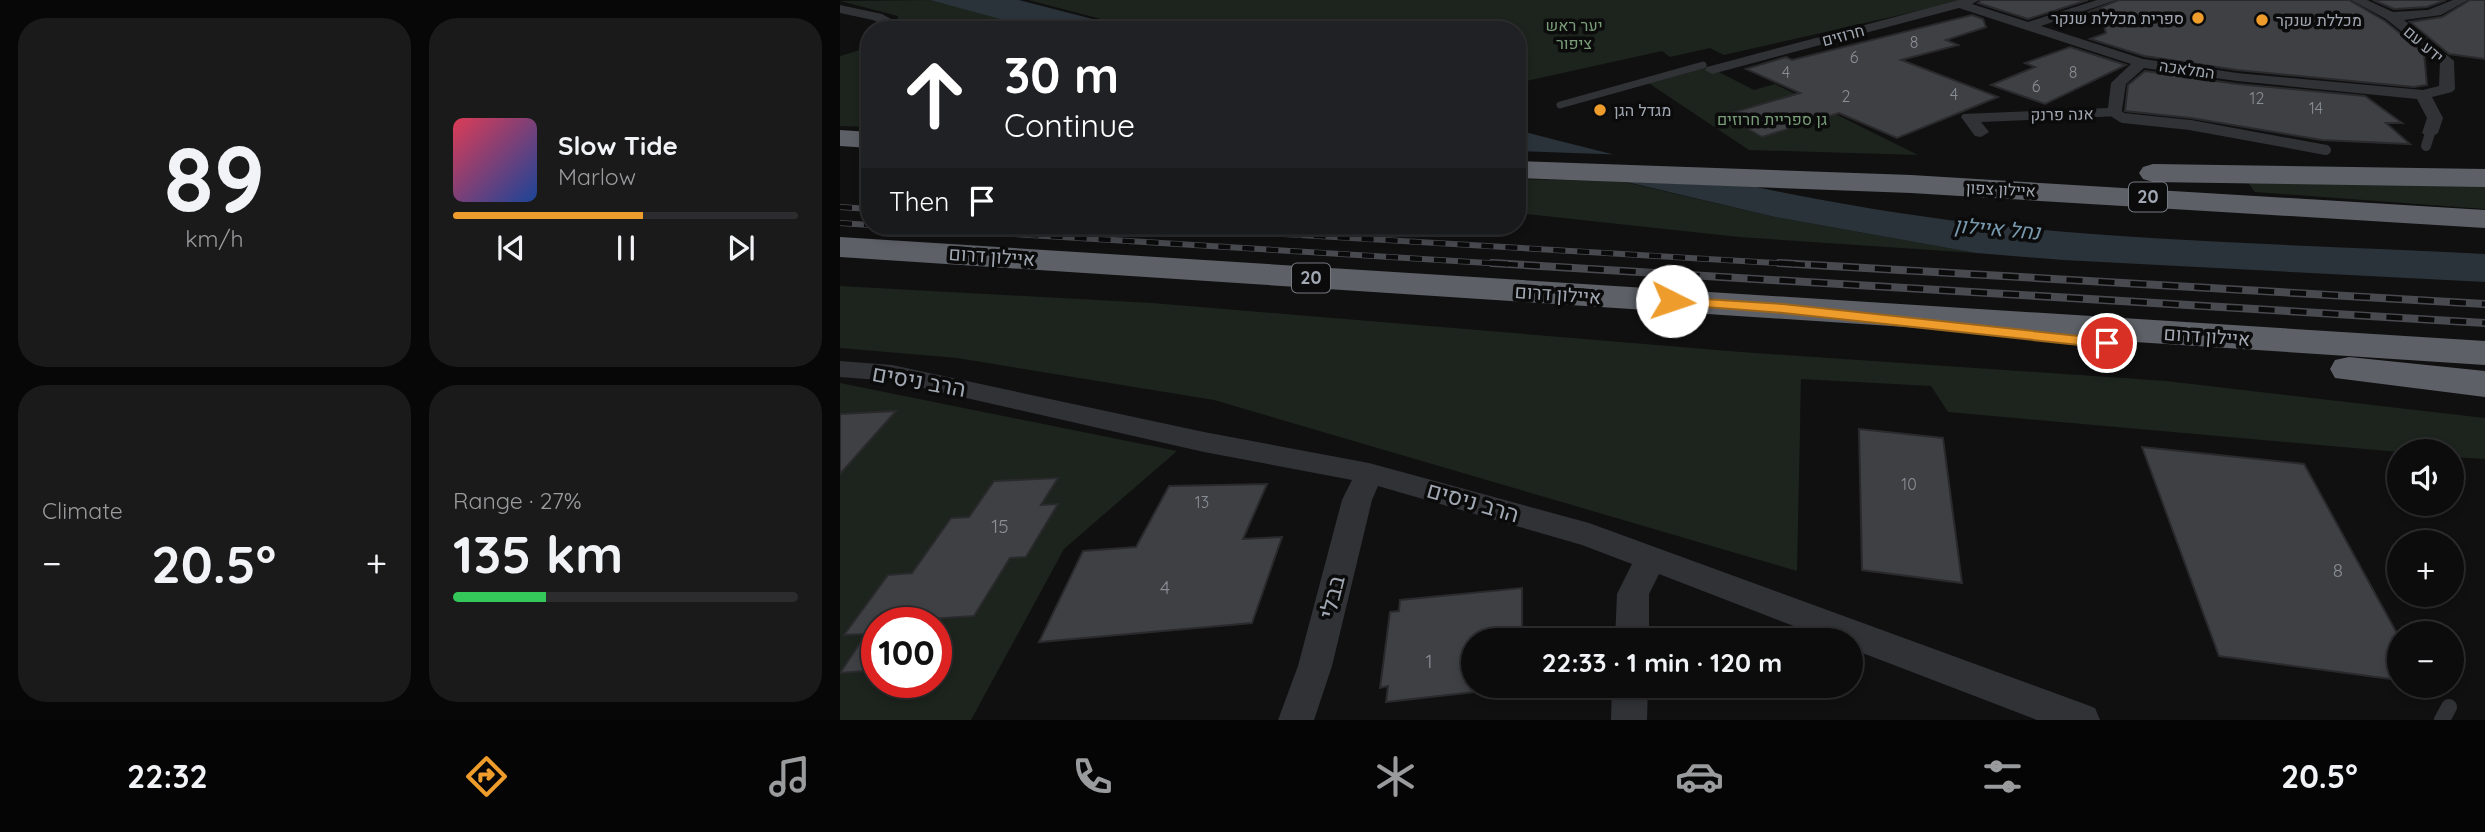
<!DOCTYPE html>
<meta charset="utf-8">
<style>
:root{--surface:#0c0c0d;--page:#1a1a1b;--text:#f1f3f6;--muted:#9a9b9d;--line:#2c2c2e;--accent:#ee9c2b}
body{margin:0;font-family:Quicksand,Heebo,sans-serif;background:var(--page);color:var(--text);height:100vh;display:flex;flex-direction:column;font-size:26px;white-space:nowrap}
*{box-sizing:border-box;margin:0}
p{font-size:23px;color:var(--muted)}
.icon{flex:none;width:38px;height:38px;fill:none;stroke:currentColor;stroke-width:2;stroke-linecap:round;stroke-linejoin:round}
.map{position:relative;flex:1;overflow:hidden}
.panel{display:flex;flex-direction:column;gap:18px;padding:18px;background:#070707;width:840px}
.panel>*{flex:none}
.banner{position:absolute;left:21px;top:21px;width:665px;height:214px;border-radius:28px;box-shadow:0 4px 10px #0003,0 0 0 2px var(--line);background:#202124;color:#fff;overflow:hidden}
.controls{position:absolute;left:1547px;top:439px;display:grid;gap:14px}
.controls a{display:grid;place-items:center;width:77px;height:77px;border-radius:50%;background:var(--surface);box-shadow:0 4px 10px #0003,0 0 0 2px var(--line);font-size:35px}
.speed{position:absolute;left:21px;top:607px;display:flex;gap:14px;font-size:35px;font-weight:700;text-align:center}
.speed>*{display:grid;place-content:center;width:91px;height:91px;border-radius:50%;background:var(--surface);box-shadow:0 4px 10px #0003,0 0 0 2px var(--line);line-height:1}
.speed .limit{border:10px solid #d22;background:#fff;color:#111}
.pin{position:absolute;display:grid;place-items:center;width:60px;height:60px;color:#fff;margin:-30px;border:4px solid #fff;border-radius:50%;box-shadow:0 2px 7px #0007}
.me{position:absolute;width:77px;margin:-38px;rotate:94deg;stroke-linejoin:round;filter:drop-shadow(0 0 5px #0008)}
.turn{display:flex;align-items:center;gap:24px;height:147px;padding:0 28px;font-size:32px}
.turn .icon{width:91px;height:91px;stroke-width:2.5}
.turn b{display:block;font-size:49px;line-height:60px}
.then{display:flex;align-items:center;height:66px;padding:0 28px;background:#0003;gap:14px;font-size:26px}
.big{font-size:52px;font-weight:700;line-height:1.1}
.panel .card{flex:1;display:flex;flex-direction:column;justify-content:center;gap:10px;min-width:0;padding:0 24px;border-radius:28px;background:var(--page)}
.panel .dial{align-items:center;gap:0}
.dial b{font-size:91px;line-height:1}
.song{display:flex;align-items:center;gap:21px}
.cover{width:84px;height:84px;border-radius:10px;background:linear-gradient(135deg,hsl(350 70% 55%),hsl(220 70% 35%))}
.played{height:7px;border-radius:4px;background:linear-gradient(90deg,var(--accent) 55%,var(--line) 55%)}
.keys{display:flex;justify-content:space-around;direction:ltr}
.heat{display:flex;justify-content:space-between;align-items:center;font-size:38px;direction:ltr}
.charge{height:10px;border-radius:5px;background:linear-gradient(90deg,#34c759 27%,var(--line) 0)}
.panel .tiles{flex:1;display:grid;gap:18px;grid-template-columns:repeat(2,1fr)}
.trip{position:absolute;left:621px;top:628px;width:402px;height:70px;border-radius:35px;background:var(--surface);box-shadow:0 4px 10px #0003,0 0 0 2px var(--line);font-weight:700;line-height:70px;text-align:center}
.menu{display:flex;height:112px;justify-content:space-around;align-items:center;background:#050505;color:var(--muted)}
.menu .icon{width:49px;height:49px}
.menu .active{color:var(--accent)}
.menu b{font-size:32px;color:var(--text)}
main{display:flex;flex:1;min-height:0}
.map>svg:first-child{display:block}
.green{fill:#1c241d;fill-rule:evenodd}
.water{fill:#2a3339}
.pier{fill:#101011}
.building{fill:#3f4044;stroke:#2a2a2d;stroke-width:2}
.lines{fill:none;stroke-linecap:round;stroke-linejoin:round}
.service-far2{stroke:#313236;stroke-width:7}
.service-far1{stroke:#313236;stroke-width:10}
.service{stroke:#313236;stroke-width:16}
.minor{fill:#313236;fill-rule:evenodd}
.motorway{fill:#5d6167;fill-rule:evenodd}
.rail-far1-casing{stroke:#484a4f;stroke-width:6}
.rail-casing{stroke:#484a4f;stroke-width:8}
.rail-far1{stroke:#0b0b0c;stroke-width:4.5;stroke-dasharray:12;stroke-linecap:butt}
.rail{stroke:#0b0b0c;stroke-width:5;stroke-dasharray:16;stroke-linecap:butt}
.route{fill:#ee9c2b;stroke:#9b651c;stroke-width:2}
.poi-dot{fill:#ee9c2b;stroke:#0b0b0c;stroke-width:2.5}
.labels{text-anchor:middle;stroke-width:7;stroke-linejoin:round;paint-order:stroke}
.far-poi-label{font-size:16px;fill:#a1a8b2;stroke:#0b0b0c;text-anchor:start}
.far-park-label{font-size:16px;fill:#799d78;stroke:#0b0b0c}
.far-street-label{font-size:16px;fill:#a1a8b2;stroke:#0b0b0c}
.number-label{font-size:16px;fill:#888e96}
.shield{fill:#0b0b0c;stroke:#747980;stroke-width:2}
.shield-label{font-size:18px;font-weight:bold;fill:#a1a8b2}
.street-label{font-size:19px;fill:#a1a8b2;stroke:#0b0b0c}
.near-number-label{font-size:19px;fill:#888e96}
.water-label{font-size:21px;font-style:italic;fill:#7899ad;stroke:#0b0b0c}
.near-street-label{font-size:23px;fill:#a1a8b2;stroke:#0b0b0c}
</style>
<main>
<section class="panel">
<div class="tiles">
<div class="card dial"><b>89</b><p>km/h</p></div>
<div class="card">
<div class="song"><i class="cover"></i><div><b>Slow Tide</b><p>Marlow</p></div></div>
<div class="played"></div>
<div class="keys"><svg class="icon" aria-label="previous" viewBox="0 0 24 24"><path d="M18 5L8 12l10 7zM5 5v14"/></svg><svg class="icon" aria-label="pause" viewBox="0 0 24 24"><path d="M8 5v14M16 5v14"/></svg><svg class="icon" aria-label="next" viewBox="0 0 24 24"><path d="M6 5l10 7-10 7zM19 5v14"/></svg></div>
</div>
<div class="card"><p>Climate</p>
<div class="heat"><a>−</a><b class="big">20.5°</b><a>+</a></div>
</div>
<div class="card"><p>Range · 27%</p><b class="big">135 km</b><div class="charge"></div></div>
</div>
</section>
<div class="map">
<svg width="1645" height="720" viewBox="0 0 1645 720">
<rect width="100%" height="100%" fill="#101011"/>
<!-- green -->
<path class="green" d="M90 0C120 8 171 16 195 30H57L58 16 0 1Z
M188 0H1126L884 55 870 48 830 57 822 51 677 83V30H303Z
M30 47V127L0 126V56Z
M867 66 914 90 935 84 1078 155 909 150 804 80Z
M677 179 780 181 935 217 1136 253 899 237 677 213Z
M1406 180 1645 183V209L1415 192Z
M0 286 312 303 901 352 1326 381 1645 418V459L1612 457V452H1559L1108 412 1091 386 961 379 957 571 374 400 117 358 0 348Z
M0 383 337 451 224 549 131 720H0ZM37 623H96V682H37Z"/>
<!-- water -->
<path class="water" d="M90 0H179L295 30H195L179 21 164 20Z
M677 130C827 169 978 205 1133 223 1303 242 1475 245 1645 254V282L1223 260 1136 253 935 217 677 156Z"/>
<!-- pier -->
<path class="pier" d="M677 151 790 155 930 187 765 181 677 160Z"/>
<!-- building -->
<path class="building" d="M1141 0H1248L1188 19 1138 3Z
M1279 0H1509L1545 21 1584 53 1587 85 1574 87 1397 70 1304 56 1250 39 1266 33 1259 10 1246 13Z
M1533 0H1606L1587 7 1554 9Z
M1630 0H1645V59L1609 54 1570 22 1602 17Z
M1132 15 1143 19 1146 27 1106 40 1118 45 1061 60 1158 97 1057 138 999 113 922 137 884 115 960 93 906 69 946 57 952 60Z
M1230 47 1286 65 1205 104 1151 85 1195 67 1185 63Z
M1305 71 1397 84 1525 96 1562 123H1546L1570 144 1482 140 1351 118 1285 111 1288 85Z
M56 411 0 474V414Z
M1019 429 1103 438 1122 583 1022 570Z
M1302 447 1464 464 1559 637V680L1379 656Z
M218 478 201 505 218 504 186 557 170 558 134 616 90 619 87 623H37V670L0 673 26 634 4 635 48 575 72 573 111 518 129 517 154 481Z
M427 484 403 539 442 537 412 623 199 642 243 551 296 547 329 486Z
M682 588V640H634V692L546 702 548 686 540 688 550 612 559 611 560 600Z"/>
<g class="lines">
<!-- service-far2 -->
<path class="service-far2" d="M720 105 863 65
M1275 113 1278 115"/>
<!-- service-far1 -->
<path class="service-far1" d="M1275 113 1283 118 1350 125 1486 150
M1586 146 1590 133"/>
<!-- service -->
<path class="service" d="M1602 720 1609 707"/>
<!-- minor -->
<path class="minor" d="M1119 0H1139L1132 4 1188 22 1257 0H1276L1201 26 1303 59 1397 73 1583 90 1599 86 1600 62 1546 19 1511 0H1527L1553 12 1588 10 1613 0H1628L1601 15 1564 20 1614 61 1615 89 1612 92 1592 97 1603 118 1598 133 1590 138 1582 133 1587 118 1577 99 1397 81 1304 68 1286 84 1281 116 1141 122 1149 132 1141 137 1135 136 1121 117 1123 114 1268 108 1271 83 1291 64 1119 8 872 74 865 70 867 67Z
M0 5 42 14 71 30H54L33 20 0 13Z
M0 361 52 365 364 432 529 463 749 523 1242 703 1255 708 1260 720H1197L1012 649V640H990L819 574 809 594V640H775L777 594 792 564 742 545 538 486 532 500 492 666 474 720H438L458 666 502 500 512 480 364 452 52 381 0 377Z
M772 686H808L807 720H771Z"/>
<!-- motorway -->
<path class="motorway" d="M0 130 30 132V148L0 146Z
M677 161 1071 175 1645 210V228L1071 193 677 178Z
M1313 164 1645 169V187L1313 182 1303 179 1299 173 1303 167Z
M0 237 1645 341V365L0 257Z
M1509 357 1645 371V397L1495 378 1490 369 1495 360Z"/>
<defs>
<path id="rail-far1" d="M0 207 30 209
M0 223 30 225
M43 226 681 265
M306 226 969 265"/>
<path id="rail" d="M652 263 1645 323
M939 263 1645 304"/>
</defs>
<!-- rail-far1 casing -->
<use href="#rail-far1" class="rail-far1-casing"/>
<!-- rail casing -->
<use href="#rail" class="rail-casing"/>
<!-- rail-far1 -->
<use href="#rail-far1" class="rail-far1"/>
<!-- rail -->
<use href="#rail" class="rail"/>
</g>
<!-- route -->
<path class="route" d="M832 297 943 304 1267 339 1275 343 1267 348 943 313 827 304 824 301Z"/>
<!-- markers -->
<g class="poi-dot">
<circle cx="1358" cy="18" r="7"/>
<circle cx="1422" cy="20" r="7"/>
<circle cx="760" cy="110" r="7"/>
</g>
<g class="labels">
<!-- far-poi labels -->
<g class="far-poi-label">
<text x="1344" y="24" text-anchor="end">ספרית מכללת שנקר</text>
<text x="1436" y="26">מכללת שנקר</text>
<text x="774" y="116">מגדל הגן</text>
</g>
<!-- far-park labels -->
<g class="far-park-label">
<text x="734" y="31">יער ראש<tspan x="734" dy="18">ציפור</tspan></text>
<text x="932" y="125">גן ספריית חרוזים</text>
</g>
<!-- far-street labels -->
<g class="far-street-label">
<text transform="translate(1003 35) rotate(-15)" y="6">חרוזים</text>
<text transform="translate(1584 44) rotate(41)" y="6">ידע עם</text>
<text transform="translate(1347 69) rotate(8)" y="6">המלאכה</text>
<text transform="translate(1222 114) rotate(-1)" y="6">אנה פרנק</text>
<text transform="translate(1161 189) rotate(3)" y="6">איילון צפון</text>
</g>
<!-- number labels -->
<g class="number-label">
<text x="1074" y="48">8</text>
<text x="1014" y="63">6</text>
<text x="946" y="78">4</text>
<text x="1233" y="78">8</text>
<text x="1196" y="92">6</text>
<text x="1114" y="100">4</text>
<text x="1006" y="102">2</text>
<text x="1417" y="104">12</text>
<text x="1476" y="114">14</text>
<text x="1069" y="490">10</text>
<text x="362" y="508">13</text>
</g>
<!-- shield labels -->
<g class="shield">
<rect x="1289" y="182.5" width="38" height="29" rx="5"/>
<rect x="452" y="263.5" width="38" height="29" rx="5"/>
</g>
<g class="shield-label">
<text x="1308" y="203">20</text>
<text x="471" y="284">20</text>
</g>
<!-- street labels -->
<g class="street-label">
<text transform="translate(152 256) rotate(4)" y="7">איילון דרום</text>
<text transform="translate(718 294) rotate(4)" y="7">איילון דרום</text>
<text transform="translate(1367 336) rotate(4)" y="7">איילון דרום</text>
</g>
<!-- near-number labels -->
<g class="near-number-label">
<text x="160" y="533">15</text>
<text x="1498" y="577">8</text>
<text x="325" y="594">4</text>
<text x="589" y="668">1</text>
</g>
<!-- water labels -->
<g class="water-label">
<text transform="translate(1157 229) rotate(5)" y="7">נחל איילון</text>
</g>
<!-- near-street labels -->
<g class="near-street-label">
<text transform="translate(79 381) rotate(10)" y="8">הרב ניסים</text>
<text transform="translate(633 502) rotate(16)" y="8">הרב ניסים</text>
<text transform="translate(492 597) rotate(-76)" y="8">בבלי</text>
</g>
</g>
</svg>
<div class="controls">
<a><svg class="icon" aria-label="sound" viewBox="0 0 24 24"><path d="M4 9h4l5-4v14l-5-4H4zM17 9q2 3 0 6"/></svg></a>
<a>+</a>
<a>−</a>
</div>
<div class="speed"><div class="limit">100</div></div>
<div class="pin" style="left:1267px;top:343px;background:#d93025"><svg class="icon" aria-label="arrive" viewBox="0 0 24 24"><path d="M6 21V4h12l-3 4 3 4H6"/></svg></div>
<svg class="me" style="left:832px;top:301px" viewBox="-20 -20 40 40"><circle r="19" fill="#fff"/><path d="M0-13L10 11 0 6-10 11z" fill="#ee9c2b"/></svg>
<div class="trip">22:33 · 1 min · 120 m</div>
<div class="banner">
<div class="turn"><svg class="icon" aria-label="ahead" viewBox="0 0 24 24"><path d="M12 20V5M6 11l6-6 6 6"/></svg><div><b>30 m</b>Continue</div></div>
<div class="then">Then<svg class="icon" aria-label="arrive" viewBox="0 0 24 24"><path d="M6 21V4h12l-3 4 3 4H6"/></svg></div>
</div>
</div>
</main>
<nav class="menu">
<b>22:32</b>
<svg class="icon active" aria-label="directions" viewBox="0 0 24 24"><path d="M12 3l9 9-9 9-9-9zM9 14v-3h6M13 9l2 2-2 2"/></svg>
<svg class="icon" aria-label="music" viewBox="0 0 24 24"><path d="M9 18V5l10-2v13"/><circle cx="6" cy="18" r="3"/><circle cx="16" cy="16" r="3"/></svg>
<svg class="icon" aria-label="phone" viewBox="0 0 24 24"><path d="M5 4h4l2 5-3 2q2 4 5 5l2-3 5 2v4C11 20 4 13 5 4z"/></svg>
<svg class="icon" aria-label="climate" viewBox="0 0 24 24"><path d="M12 3v18M4 7l16 10M4 17L20 7"/></svg>
<svg class="icon" aria-label="car" viewBox="0 0 24 24"><path d="M5 17H2v-5l4-1 3-4h7l3 4 3 1v5h-3M9 17h6M6 11h13"/><circle cx="7" cy="17" r="2"/><circle cx="17" cy="17" r="2"/></svg>
<svg class="icon" aria-label="filters" viewBox="0 0 24 24"><path d="M4 7h16M4 17h16"/><circle cx="9" cy="7" r="2"/><circle cx="15" cy="17" r="2"/></svg>
<b>20.5°</b>
</nav>
